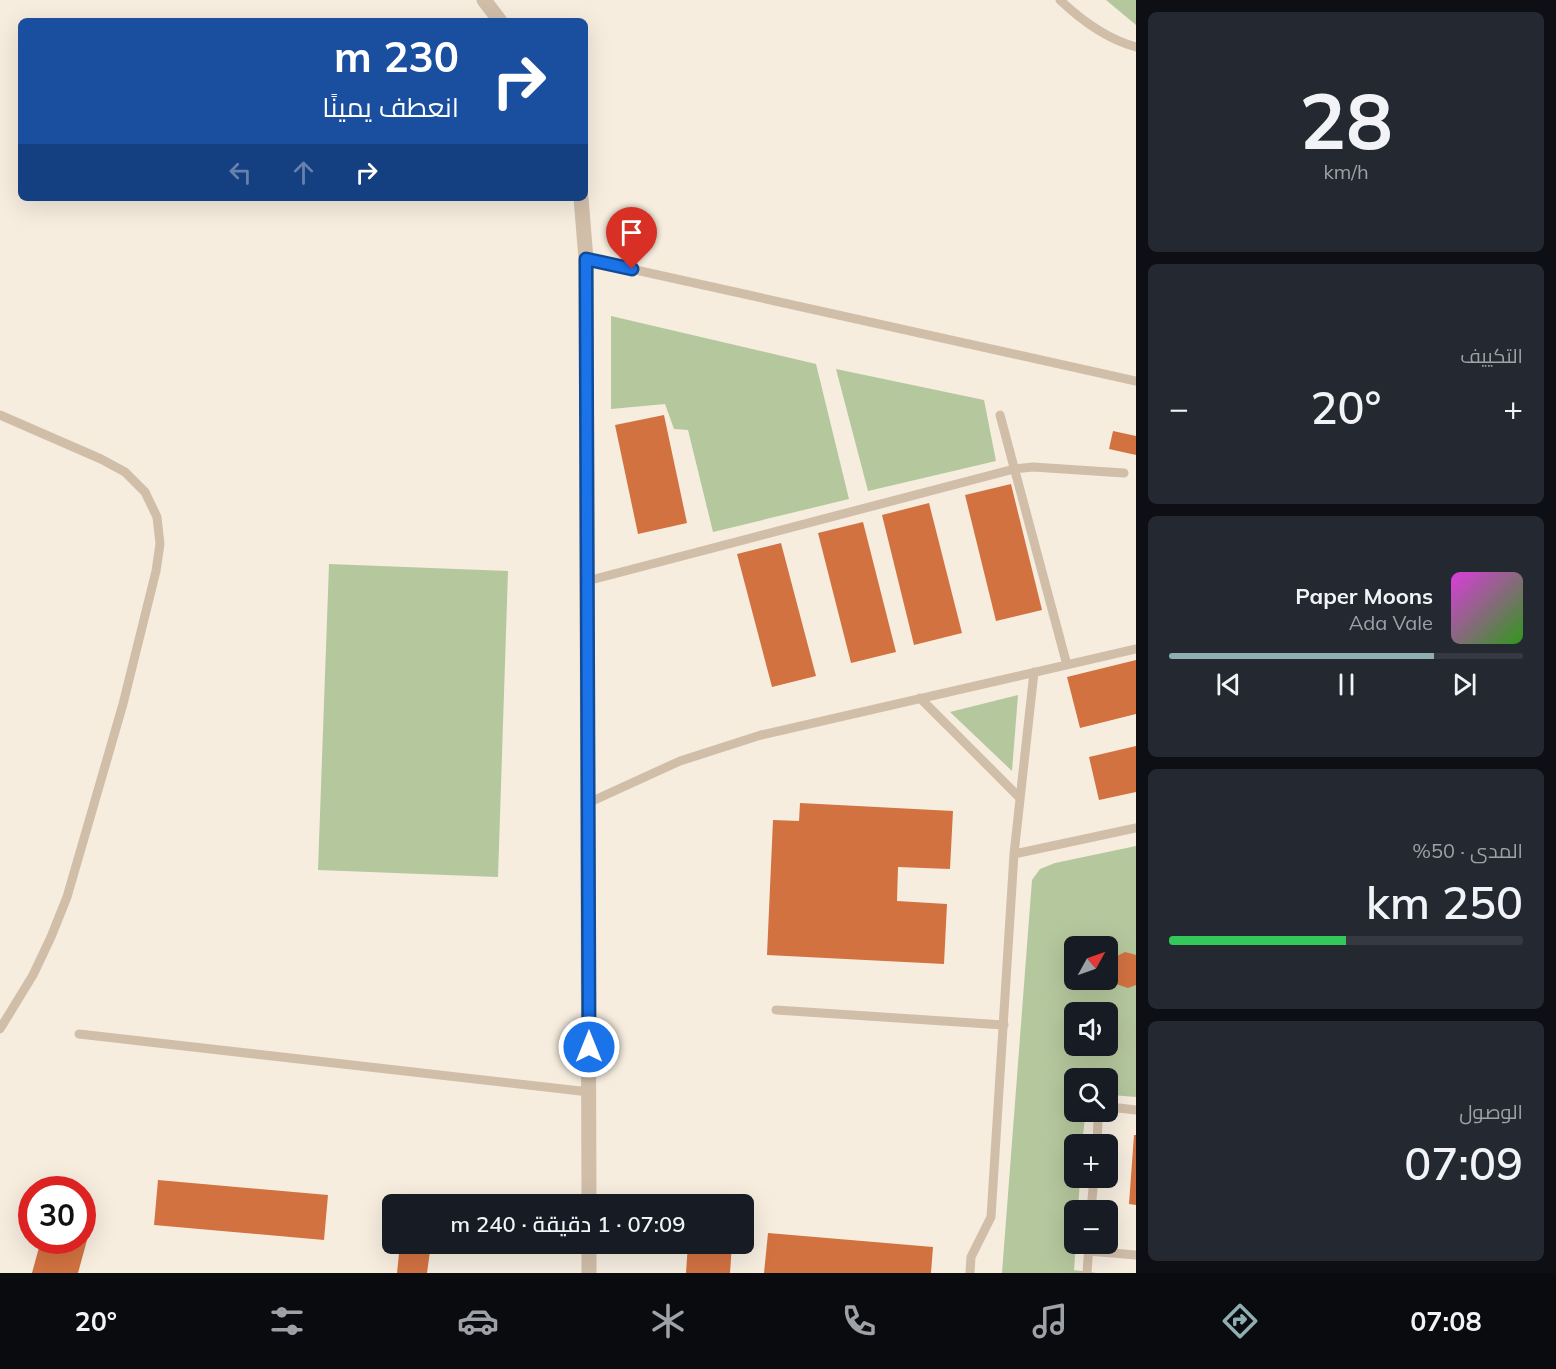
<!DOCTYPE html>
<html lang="ar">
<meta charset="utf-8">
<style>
:root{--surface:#171b24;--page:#242831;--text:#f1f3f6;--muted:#9ea1a6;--line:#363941;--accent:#90adb4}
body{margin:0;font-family:Mulish,Cairo,sans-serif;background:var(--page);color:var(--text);direction:rtl;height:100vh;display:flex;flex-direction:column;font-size:22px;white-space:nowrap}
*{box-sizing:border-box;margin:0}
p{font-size:20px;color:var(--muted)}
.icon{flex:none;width:33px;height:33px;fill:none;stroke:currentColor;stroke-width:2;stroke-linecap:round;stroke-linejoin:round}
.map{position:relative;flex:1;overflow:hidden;direction:ltr}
.details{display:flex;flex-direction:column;gap:12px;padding:12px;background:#0d0f14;width:420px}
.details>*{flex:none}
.hud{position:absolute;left:18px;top:18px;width:570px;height:183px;border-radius:9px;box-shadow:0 6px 24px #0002;direction:rtl;background:#1a4fa0;color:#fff;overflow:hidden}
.needle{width:39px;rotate:50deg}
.controls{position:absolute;left:1064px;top:936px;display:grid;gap:12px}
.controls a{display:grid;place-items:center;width:54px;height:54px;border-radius:9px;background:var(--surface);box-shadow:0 6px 24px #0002;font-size:30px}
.speed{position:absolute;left:18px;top:1176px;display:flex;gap:12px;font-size:30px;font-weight:700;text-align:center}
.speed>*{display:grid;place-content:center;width:78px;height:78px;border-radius:50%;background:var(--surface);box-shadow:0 6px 24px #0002;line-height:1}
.speed .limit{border:9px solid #d22;background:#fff;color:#111}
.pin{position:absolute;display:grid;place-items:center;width:51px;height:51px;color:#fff;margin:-62px -26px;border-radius:50% 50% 50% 0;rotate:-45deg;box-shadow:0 0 6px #0007}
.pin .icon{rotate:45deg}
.me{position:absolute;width:66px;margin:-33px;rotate:0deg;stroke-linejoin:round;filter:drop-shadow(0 0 4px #0008)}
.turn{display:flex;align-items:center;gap:21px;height:126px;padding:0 30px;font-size:27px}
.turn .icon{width:78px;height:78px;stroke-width:2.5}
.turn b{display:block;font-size:42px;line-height:51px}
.lanes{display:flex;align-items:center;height:57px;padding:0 30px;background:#0003;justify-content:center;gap:30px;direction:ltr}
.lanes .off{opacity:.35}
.big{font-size:45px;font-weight:600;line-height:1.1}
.details .widget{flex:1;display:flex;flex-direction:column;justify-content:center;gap:9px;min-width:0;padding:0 21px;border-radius:9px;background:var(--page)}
.details .dial{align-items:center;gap:0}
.dial b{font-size:78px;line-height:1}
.song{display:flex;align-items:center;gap:18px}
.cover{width:72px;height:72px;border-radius:9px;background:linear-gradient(135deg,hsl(300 70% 55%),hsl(110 70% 35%))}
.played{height:6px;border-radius:3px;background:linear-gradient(90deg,var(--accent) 75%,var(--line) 75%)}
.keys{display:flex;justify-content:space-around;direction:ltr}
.heat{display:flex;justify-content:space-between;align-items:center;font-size:33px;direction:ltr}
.charge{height:9px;border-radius:4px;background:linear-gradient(90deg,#34c759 50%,var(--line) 0)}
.trip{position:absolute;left:382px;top:1194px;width:372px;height:60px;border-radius:9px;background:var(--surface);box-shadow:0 6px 24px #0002;font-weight:600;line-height:60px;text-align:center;direction:rtl}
.dock{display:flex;height:96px;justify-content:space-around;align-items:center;background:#090b0e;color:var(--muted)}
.dock .icon{width:42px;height:42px}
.dock .selected{color:var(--accent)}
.dock b{font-size:27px;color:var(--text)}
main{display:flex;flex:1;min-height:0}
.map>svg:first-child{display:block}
.green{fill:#b5c79d;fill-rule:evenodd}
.building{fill:#d27241}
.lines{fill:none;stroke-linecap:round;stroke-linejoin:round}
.lane{stroke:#d0bea9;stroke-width:9}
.street{stroke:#d0bea9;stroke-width:15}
.route-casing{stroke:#114b97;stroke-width:15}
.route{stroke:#1a73e8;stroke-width:10}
</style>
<main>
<section class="details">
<div class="widget dial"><b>28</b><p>km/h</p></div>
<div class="widget"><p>التكييف</p>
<div class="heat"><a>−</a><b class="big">20°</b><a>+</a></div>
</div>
<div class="widget">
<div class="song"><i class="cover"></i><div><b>Paper Moons</b><p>Ada Vale</p></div></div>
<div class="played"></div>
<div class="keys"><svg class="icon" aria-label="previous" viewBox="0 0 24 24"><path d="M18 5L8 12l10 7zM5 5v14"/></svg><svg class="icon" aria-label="pause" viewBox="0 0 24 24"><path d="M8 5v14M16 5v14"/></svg><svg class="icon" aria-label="next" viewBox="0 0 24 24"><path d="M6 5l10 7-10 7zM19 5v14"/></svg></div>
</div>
<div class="widget"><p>المدى · 50%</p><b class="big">250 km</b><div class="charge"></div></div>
<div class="widget"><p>الوصول</p><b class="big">07:09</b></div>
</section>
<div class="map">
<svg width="1136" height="1273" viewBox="0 0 1136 1273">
<rect width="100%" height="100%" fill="#f6eddf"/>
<!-- green -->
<path class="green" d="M1106 0H1136V25Z
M611 316 816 364 849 499 713 532 688 430 674 429 665 404 611 409Z
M836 369 984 400 996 461 868 491Z
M329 564 508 571 498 877 318 870Z
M1018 695 1012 771 950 712Z
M1136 846V1097L1111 1095 1107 1096V1078H1074V1112H1089L1085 1118 1082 1144H1074V1178H1080L1078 1210H1074V1244H1076L1074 1270 1097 1273H1002L1032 880 1040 869 1055 863ZM1074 946H1107V980H1074ZM1074 1012H1107V1046H1074Z"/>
<!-- building -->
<path class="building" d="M664 415 687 523 638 534 615 425Z
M1113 431 1136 436V455L1109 449Z
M1011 484 1042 610 996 621 965 495Z
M929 503 962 633 914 645 882 515Z
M863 522 896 652 851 663 818 533Z
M781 543 816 676 772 687 737 554Z
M1136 660V714L1080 728 1067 677Z
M1136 746V792L1099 800 1089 757Z
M800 803 953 811 950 869 898 867 897 901 947 904 944 964 767 955 773 820 799 821Z
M1125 952 1136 955V985L1128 988 1116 984 1110 974 1111 962 1115 957Z
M1134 1135H1136V1205L1129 1204Z
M158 1180 328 1195 324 1240 154 1225Z
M82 1232 89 1233 78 1273H32L41 1240H82Z
M768 1233 933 1247 931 1273H764Z
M400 1244H431L427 1273H397Z
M688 1244H732L730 1273H686Z"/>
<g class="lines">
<!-- lane -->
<path class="lane" d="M1060 0C1081 20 1107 39 1136 47
M586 259 1136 381
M0 415 101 459 125 472 145 492 157 517 160 544 156 571 123 704 67 897 51 937 33 975 0 1029
M1000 415 1067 665
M587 581 1014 469 1033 467 1124 473
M920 698 1020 798
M588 803 680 761 761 735 1136 649
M1014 854 1136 828
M776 1010 1004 1025
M79 1034 589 1092
M1107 1111 1119 1108 1136 1110
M1097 1144 1098 1120 1106 1112
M1091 1210 1094 1178
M1088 1251 1136 1255
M970 1273 971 1257 991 1217 1014 854 1034 672
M1087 1273 1089 1244"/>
<!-- street -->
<path class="street" d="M484 0 500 21
M581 198 586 259 589 1204
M589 1244V1273"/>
</g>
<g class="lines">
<defs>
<path id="route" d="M589 1047 586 259 632 269"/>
</defs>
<!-- route casing -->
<use href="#route" class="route-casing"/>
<!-- route -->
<use href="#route" class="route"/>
</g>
</svg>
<div class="controls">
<a><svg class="needle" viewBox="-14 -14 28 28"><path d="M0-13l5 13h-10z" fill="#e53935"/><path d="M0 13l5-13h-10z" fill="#9ea1a6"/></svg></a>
<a><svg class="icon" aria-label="sound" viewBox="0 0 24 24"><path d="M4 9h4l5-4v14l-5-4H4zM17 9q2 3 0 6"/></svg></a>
<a><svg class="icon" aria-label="search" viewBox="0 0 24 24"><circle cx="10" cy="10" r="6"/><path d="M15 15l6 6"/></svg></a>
<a>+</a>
<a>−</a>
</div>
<div class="speed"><div class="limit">30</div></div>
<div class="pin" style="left:632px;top:269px;background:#d93025"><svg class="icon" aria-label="arrive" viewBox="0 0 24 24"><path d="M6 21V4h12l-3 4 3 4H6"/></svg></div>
<svg class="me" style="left:589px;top:1047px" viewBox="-20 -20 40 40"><circle r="17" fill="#1a73e8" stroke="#fff" stroke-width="3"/><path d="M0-11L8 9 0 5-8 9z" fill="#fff"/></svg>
<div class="trip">07:09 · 1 دقيقة · 240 m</div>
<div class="hud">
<div class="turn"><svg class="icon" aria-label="right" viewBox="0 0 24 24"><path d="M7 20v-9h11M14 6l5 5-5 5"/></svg><div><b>230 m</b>انعطف يمينًا</div></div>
<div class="lanes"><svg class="icon off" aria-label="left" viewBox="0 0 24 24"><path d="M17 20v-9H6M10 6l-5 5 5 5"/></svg><svg class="icon off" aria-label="ahead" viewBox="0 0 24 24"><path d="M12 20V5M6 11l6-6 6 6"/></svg><svg class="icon" aria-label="right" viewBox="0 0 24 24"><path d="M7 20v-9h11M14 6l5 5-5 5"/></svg></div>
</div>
</div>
</main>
<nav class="dock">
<b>07:08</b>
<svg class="icon selected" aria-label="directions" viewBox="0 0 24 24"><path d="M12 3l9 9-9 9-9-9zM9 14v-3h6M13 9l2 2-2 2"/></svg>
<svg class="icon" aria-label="music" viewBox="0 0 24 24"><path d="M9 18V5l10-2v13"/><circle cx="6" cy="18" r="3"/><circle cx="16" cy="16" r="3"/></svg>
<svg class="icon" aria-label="phone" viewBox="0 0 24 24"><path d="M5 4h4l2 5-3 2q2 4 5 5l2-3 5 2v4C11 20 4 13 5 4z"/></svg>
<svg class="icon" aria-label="climate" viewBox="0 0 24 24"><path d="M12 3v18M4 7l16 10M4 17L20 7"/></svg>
<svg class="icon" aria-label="car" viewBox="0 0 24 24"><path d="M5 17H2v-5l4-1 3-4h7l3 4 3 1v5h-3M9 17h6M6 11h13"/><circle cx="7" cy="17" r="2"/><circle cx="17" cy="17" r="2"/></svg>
<svg class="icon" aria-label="filters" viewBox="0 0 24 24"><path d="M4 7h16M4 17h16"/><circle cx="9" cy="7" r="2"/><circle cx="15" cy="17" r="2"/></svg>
<b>20°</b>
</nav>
